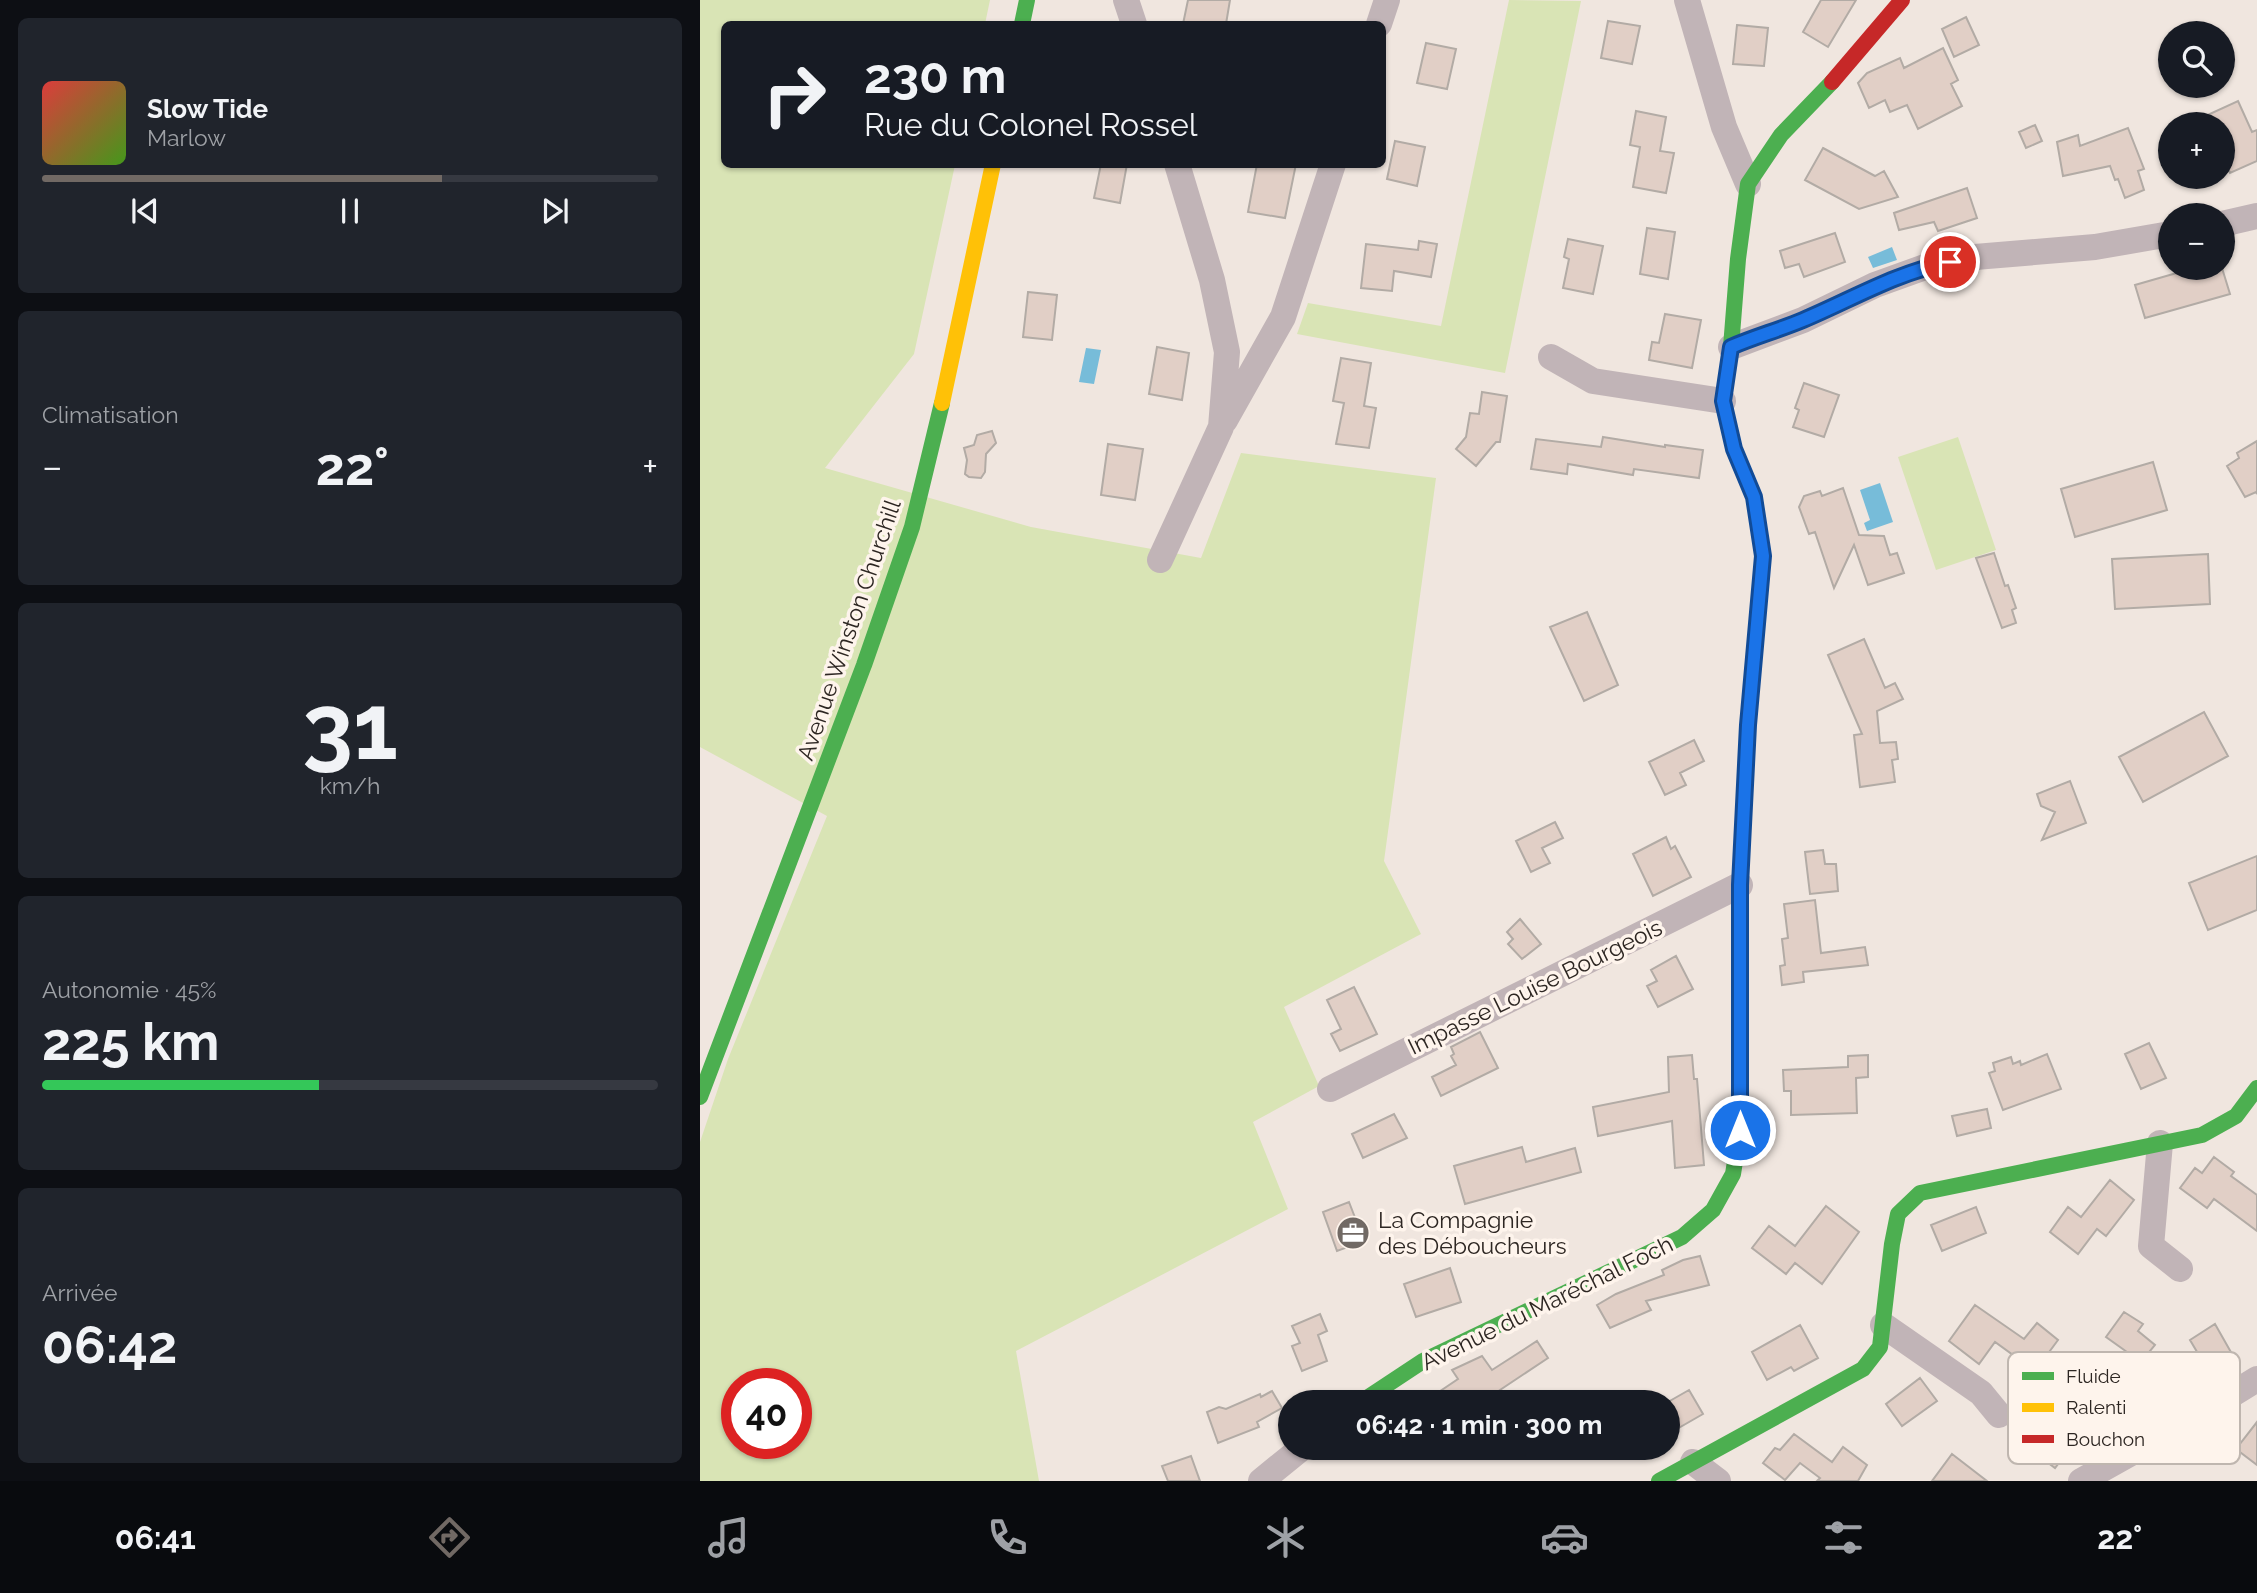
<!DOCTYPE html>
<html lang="fr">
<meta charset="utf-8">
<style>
:root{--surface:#171b24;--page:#20242c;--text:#f1f3f6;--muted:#9ea1a6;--line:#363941;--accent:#716964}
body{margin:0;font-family:Raleway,sans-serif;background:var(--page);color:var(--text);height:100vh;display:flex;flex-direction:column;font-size:26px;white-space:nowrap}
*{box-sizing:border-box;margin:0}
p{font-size:23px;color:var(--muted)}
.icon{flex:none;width:38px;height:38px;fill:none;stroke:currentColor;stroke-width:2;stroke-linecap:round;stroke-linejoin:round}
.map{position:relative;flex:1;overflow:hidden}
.sheet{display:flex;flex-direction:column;gap:18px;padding:18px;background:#0d0f14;width:700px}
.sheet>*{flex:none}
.hud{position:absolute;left:21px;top:21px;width:665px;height:147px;border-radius:10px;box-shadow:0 2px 5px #0004;background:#171b24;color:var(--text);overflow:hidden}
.fabs{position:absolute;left:1458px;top:21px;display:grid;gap:14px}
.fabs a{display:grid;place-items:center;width:77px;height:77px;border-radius:50%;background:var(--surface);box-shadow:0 2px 5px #0004;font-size:35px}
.speed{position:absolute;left:21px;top:1368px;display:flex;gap:14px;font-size:35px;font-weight:700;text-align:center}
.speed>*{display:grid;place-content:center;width:91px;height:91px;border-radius:50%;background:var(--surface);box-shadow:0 2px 5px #0004;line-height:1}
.speed .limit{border:10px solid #d22;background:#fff;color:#111}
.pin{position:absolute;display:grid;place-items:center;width:60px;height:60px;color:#fff;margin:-30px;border:4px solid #fff;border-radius:50%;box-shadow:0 2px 7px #0007}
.me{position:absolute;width:77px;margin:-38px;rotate:0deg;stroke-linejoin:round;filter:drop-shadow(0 0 5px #0008)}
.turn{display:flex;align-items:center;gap:24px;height:147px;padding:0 28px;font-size:32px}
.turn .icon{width:91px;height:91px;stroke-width:2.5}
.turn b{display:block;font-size:49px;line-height:60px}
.big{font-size:52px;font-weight:700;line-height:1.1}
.sheet .tile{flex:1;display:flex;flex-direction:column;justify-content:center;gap:10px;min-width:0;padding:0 24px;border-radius:10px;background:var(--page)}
.sheet .dial{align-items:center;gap:0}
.dial b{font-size:91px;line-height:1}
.song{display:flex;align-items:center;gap:21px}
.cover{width:84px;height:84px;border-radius:10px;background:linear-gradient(135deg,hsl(0 70% 55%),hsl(100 70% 35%))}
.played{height:7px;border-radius:4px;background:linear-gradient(90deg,var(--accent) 65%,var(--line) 65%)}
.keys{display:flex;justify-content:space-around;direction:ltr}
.heat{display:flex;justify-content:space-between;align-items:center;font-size:38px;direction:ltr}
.charge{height:10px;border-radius:5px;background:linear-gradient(90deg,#34c759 45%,var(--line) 0)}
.trip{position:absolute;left:578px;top:1390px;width:402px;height:70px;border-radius:35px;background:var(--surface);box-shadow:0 2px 5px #0004;font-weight:700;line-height:70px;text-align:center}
.tab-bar{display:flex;height:112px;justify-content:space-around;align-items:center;background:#090b0e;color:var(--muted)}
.tab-bar .icon{width:49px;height:49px}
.tab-bar .selected{color:var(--accent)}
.tab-bar b{font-size:32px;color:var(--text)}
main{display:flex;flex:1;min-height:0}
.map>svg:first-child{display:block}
.green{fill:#d9e4b5;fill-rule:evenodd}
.water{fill:#77bcd9}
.building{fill:#e1cfc6;stroke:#b2aba5;stroke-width:2}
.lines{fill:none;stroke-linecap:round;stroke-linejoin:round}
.street{stroke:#c1b4b7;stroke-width:26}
.fast{stroke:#4caf50;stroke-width:16}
.slow{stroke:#ffc107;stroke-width:16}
.jam{stroke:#c62828;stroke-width:16}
.route-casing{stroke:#114b97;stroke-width:18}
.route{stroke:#1a73e8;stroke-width:12}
.labels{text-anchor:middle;stroke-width:7;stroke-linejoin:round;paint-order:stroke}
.street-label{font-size:23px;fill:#2d2622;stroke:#fef4ec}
.poi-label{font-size:23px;fill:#2d2622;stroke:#fef4ec;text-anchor:start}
.key{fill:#fef4ec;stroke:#bfb6af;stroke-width:2}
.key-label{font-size:19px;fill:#2d2622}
</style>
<main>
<section class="sheet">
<div class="tile">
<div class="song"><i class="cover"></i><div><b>Slow Tide</b><p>Marlow</p></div></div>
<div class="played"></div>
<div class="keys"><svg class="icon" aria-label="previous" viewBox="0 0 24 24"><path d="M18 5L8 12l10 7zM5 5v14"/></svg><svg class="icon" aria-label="pause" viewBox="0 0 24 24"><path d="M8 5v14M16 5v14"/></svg><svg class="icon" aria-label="next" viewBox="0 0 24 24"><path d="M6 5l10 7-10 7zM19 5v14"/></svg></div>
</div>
<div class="tile"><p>Climatisation</p>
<div class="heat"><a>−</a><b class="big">22°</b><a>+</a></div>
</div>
<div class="tile dial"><b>31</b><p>km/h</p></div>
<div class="tile"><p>Autonomie · 45%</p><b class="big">225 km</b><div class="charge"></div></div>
<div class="tile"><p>Arrivée</p><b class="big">06:42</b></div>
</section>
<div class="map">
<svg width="1557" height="1481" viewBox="0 0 1557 1481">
<rect width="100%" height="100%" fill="#f0e6df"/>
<!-- green -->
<path class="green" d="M0 0H290L285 24H24V164L255 165 214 354 125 468 331 527 501 558 541 453 736 478 684 861 721 934 584 1007 619 1086 553 1122 588 1209 316 1351 339 1481H0V1142L28 1059 127 816 0 747ZM37 1384H96V1444H37Z
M809 0 881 1 805 373 597 334 608 303 741 326Z
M1258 437 1296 550 1236 570 1198 457Z"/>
<!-- water -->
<path class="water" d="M1192 247 1197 260 1173 268 1168 257Z
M386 348 401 350 394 384 379 382Z
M1180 483 1193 522 1167 531 1164 523 1170 520 1160 490Z"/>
<!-- building -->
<path class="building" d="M488 0H530L526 24H483Z
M1121 0H1156L1128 47 1103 32Z
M1266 17 1279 45 1254 57 1242 29Z
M908 21 940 26 932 64 901 58Z
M1037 25 1068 28 1064 66 1033 64Z
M726 43 756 49 747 89 717 83Z
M1243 48 1258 80 1251 84 1262 106 1218 129 1207 105 1190 112 1185 100 1169 108 1158 83 1167 73 1200 58 1204 68Z
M1538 101 1552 132 1557 130V161L1530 173 1522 156V124H1488Z
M936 111 966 117 960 151 974 153 966 193 933 187 940 147 930 145Z
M1335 125 1342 141 1326 148 1319 132Z
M1428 128 1444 169 1438 171 1444 190 1425 198 1418 179 1415 180 1410 166 1363 176 1357 142 1378 135 1380 146Z
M695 141 725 147 717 186 687 179Z
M1123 148 1175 176 1184 171 1198 197 1159 209 1105 180Z
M401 164H427L420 203 394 198Z
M557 164H596L585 218 548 212Z
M1267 188 1277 218 1238 231 1234 222 1199 230 1194 213Z
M947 228 975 232 968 279 940 274Z
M1135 233 1145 262 1104 277 1099 264 1085 268 1080 251Z
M868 239 903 246 893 294 863 288 869 259 864 257Z
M719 241 737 244 731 277 694 271 692 291 661 288 666 244 718 250Z
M1494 268H1522L1530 294 1445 318 1435 285Z
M328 292 357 295 352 340 323 337Z
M965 314 1001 320 992 368 949 360 952 342 959 343Z
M457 347 489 353 482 400 449 394Z
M641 358 671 363 664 406 676 408 669 448 636 444 644 403 633 401Z
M1104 383 1139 395 1124 437 1093 427 1099 410 1095 408Z
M782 392 807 396 800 442H796L776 466 756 449 766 437 770 413 779 414Z
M292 431 296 443 286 454 285 472 281 478 269 477 265 474 267 460 264 448 274 445 277 435Z
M903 437 965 447V445L1003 450 999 478 934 469 933 475 868 464 867 474 831 469 836 439 901 447Z
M1557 441V494L1556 492 1545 497 1527 466 1539 458 1537 453Z
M408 444 443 449 435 500 401 495Z
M1453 462 1467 510 1375 537 1361 489Z
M1143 488 1159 535 1184 536 1190 555 1197 553 1204 573 1168 585 1154 545 1134 588 1115 532 1109 534 1099 507 1104 496 1120 491 1122 496Z
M1294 553 1305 586 1308 585 1316 608 1312 610 1316 623 1302 628 1276 558Z
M1508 554 1510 604 1415 609 1412 559Z
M887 612 918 685 884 701 850 627Z
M1164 639 1185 688 1195 683 1203 699 1177 711 1180 743 1196 742 1198 759 1192 760 1195 782 1160 787 1154 735 1162 734 1128 655Z
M1504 712 1528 756 1443 802 1419 757Z
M994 740 1004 761 980 773 986 785 965 795 949 762Z
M1370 781 1386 823 1342 840 1355 812 1341 806 1337 794Z
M855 822 863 838 842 848 850 863 831 872 816 841Z
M966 837 971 849 975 846 991 877 953 896 933 854Z
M1123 850 1125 864H1136L1138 891 1110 894 1105 852Z
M1557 856V910L1508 930 1489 883Z
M1115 900 1121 953 1165 947 1168 965 1103 972 1104 982 1082 985 1080 966 1085 965 1082 939 1088 938 1084 904Z
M820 919 841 944 822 959 808 944 813 939 807 932Z
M976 956 993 989 958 1007 947 986 957 981 951 970Z
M654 987 677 1034 640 1051 631 1034 641 1029 627 1000Z
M780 1032 798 1068 741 1096 732 1077 756 1065 751 1056 754 1054 751 1047Z
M1449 1043 1466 1078 1441 1089 1425 1054Z
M1347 1054 1361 1089 1303 1110 1289 1073 1295 1071 1293 1063 1311 1057 1313 1064 1320 1061 1321 1065Z
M992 1055 994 1079H997L1004 1165 975 1168 972 1121 898 1136 893 1107 969 1092 968 1057Z
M1168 1055V1077L1156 1078 1157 1113 1091 1115V1091H1084L1083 1070 1148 1067V1056Z
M1287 1109 1291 1128 1257 1136 1252 1116Z
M694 1114 707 1138 663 1158 652 1134Z
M822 1147 826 1162 875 1148 881 1172 765 1204 754 1166Z
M1514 1157 1534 1172 1531 1176 1557 1195V1231L1514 1199 1507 1208 1480 1188 1495 1168 1502 1173Z
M1410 1180 1434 1200 1406 1236 1397 1229 1378 1254 1350 1232 1368 1207 1381 1217Z
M649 1202 664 1241 637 1251 623 1212Z
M1126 1206 1159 1232 1122 1284 1095 1263 1086 1274 1052 1248 1069 1226 1095 1246Z
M1276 1207 1286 1233 1242 1251 1231 1225Z
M1000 1256 1009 1285 946 1301 951 1310 910 1328 897 1305 916 1294 964 1275 962 1270 983 1260Z
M750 1268 761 1302 716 1317 704 1284Z
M1275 1305 1324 1339 1337 1323 1358 1340 1335 1371 1295 1342 1279 1364 1249 1341Z
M1424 1312 1443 1324 1438 1331 1455 1345 1441 1362 1406 1337Z
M620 1314 627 1331 618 1335 627 1361 602 1371 592 1346 600 1343 592 1326Z
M1515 1324 1532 1354 1509 1372 1490 1340Z
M1100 1325 1118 1358 1094 1371 1091 1367 1067 1380 1052 1352Z
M837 1341 848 1358 800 1390 808 1402H724L758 1379 752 1370 782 1356 792 1370Z
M1220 1378 1237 1401 1202 1426 1186 1404Z
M989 1390 1003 1414 968 1434V1402Z
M572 1391 582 1408 557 1422 559 1427 518 1443 507 1412 519 1407 526 1409 560 1394 561 1397Z
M1337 1420 1371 1447 1355 1468 1322 1443Z
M1557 1422V1465L1536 1449Z
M1094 1434 1132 1462 1143 1447 1167 1465 1158 1481H1117L1120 1478 1100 1463 1085 1480 1063 1463 1075 1448 1080 1450Z
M1252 1454 1287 1481H1232Z
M491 1456 500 1481H468L462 1466Z"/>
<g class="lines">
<!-- street -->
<path class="street" d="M426 0 434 24
M987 0 1024 127 1048 184
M679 24 687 0
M1522 224 1557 216
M1031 347 1103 320 1175 285 1225 267 1275 257 1395 247 1470 234
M851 357 893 381 1023 401
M525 420 583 317 633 164
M460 560 521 427 527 352 512 280 477 164
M630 1089 1040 885
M1460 1143 1451 1246 1480 1269
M1183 1325 1281 1393 1299 1415
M993 1462 1018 1481
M561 1481 603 1447
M1381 1481 1492 1419 1557 1379"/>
<!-- fast -->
<path class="fast" d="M322 24 327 0
M1056 508 1054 497 1034 449 1023 401 1031 347 1038 259 1048 184 1081 135 1132 82
M0 1097 164 665 212 527 242 403
M661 1402 723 1361 982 1237 1013 1210 1033 1174 1040 1130 1041 862
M959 1481 1163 1369 1180 1347 1192 1244 1198 1214 1220 1193 1502 1135 1536 1116 1557 1088"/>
<!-- slow -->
<path class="slow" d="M242 403 293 164
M1041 862 1048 725 1063 556 1056 508"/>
<!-- jam -->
<path class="jam" d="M1132 82 1202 0"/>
</g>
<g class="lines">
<defs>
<path id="route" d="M1040 1130V885L1048 725 1063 556 1054 497 1034 449 1023 401 1031 347C1054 337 1079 330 1103 320 1153 299 1195 273 1250 262"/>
</defs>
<!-- route casing -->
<use href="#route" class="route-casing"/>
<!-- route -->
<use href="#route" class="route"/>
</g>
<!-- icons -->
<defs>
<symbol id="office-disc" viewBox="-11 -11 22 22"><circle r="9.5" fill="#716964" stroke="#fef4ec"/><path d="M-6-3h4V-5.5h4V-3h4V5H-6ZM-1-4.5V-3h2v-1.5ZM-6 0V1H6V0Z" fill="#fff"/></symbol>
</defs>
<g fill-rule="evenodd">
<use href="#office-disc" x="634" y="1214" width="38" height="38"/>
</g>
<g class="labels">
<!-- street labels -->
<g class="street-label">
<text transform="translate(149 630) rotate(-71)" y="8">Avenue Winston Churchill</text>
<text transform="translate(835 987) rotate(-26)" y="8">Impasse Louise Bourgeois</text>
<text transform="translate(847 1303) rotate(-26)" y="8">Avenue du Maréchal Foch</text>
</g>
<!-- poi labels -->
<g class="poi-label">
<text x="678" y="1228">La Compagnie<tspan x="678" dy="26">des Déboucheurs</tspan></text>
</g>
</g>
<!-- legend -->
<rect x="1308" y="1352" width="232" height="112" rx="10" class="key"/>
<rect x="1322" y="1372" width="32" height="8" fill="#4caf50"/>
<rect x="1322" y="1403" width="32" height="9" fill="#ffc107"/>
<rect x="1322" y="1435" width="32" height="8" fill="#c62828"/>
<g class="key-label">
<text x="1366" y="1383">Fluide</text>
<text x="1366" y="1414">Ralenti</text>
<text x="1366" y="1446">Bouchon</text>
</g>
</svg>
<div class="fabs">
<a><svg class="icon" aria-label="search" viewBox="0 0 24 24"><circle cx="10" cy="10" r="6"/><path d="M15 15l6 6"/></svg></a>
<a>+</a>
<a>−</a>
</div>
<div class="speed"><div class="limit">40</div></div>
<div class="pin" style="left:1250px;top:262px;background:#d93025"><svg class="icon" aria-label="arrive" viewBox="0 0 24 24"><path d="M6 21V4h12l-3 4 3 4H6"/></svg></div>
<svg class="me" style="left:1040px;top:1130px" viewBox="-20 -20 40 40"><circle r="17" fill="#1a73e8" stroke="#fff" stroke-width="3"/><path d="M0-11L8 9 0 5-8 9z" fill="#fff"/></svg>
<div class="trip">06:42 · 1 min · 300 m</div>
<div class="hud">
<div class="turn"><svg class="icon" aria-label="right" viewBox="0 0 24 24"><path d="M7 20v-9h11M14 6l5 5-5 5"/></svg><div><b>230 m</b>Rue du Colonel Rossel</div></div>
</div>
</div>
</main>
<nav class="tab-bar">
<b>06:41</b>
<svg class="icon selected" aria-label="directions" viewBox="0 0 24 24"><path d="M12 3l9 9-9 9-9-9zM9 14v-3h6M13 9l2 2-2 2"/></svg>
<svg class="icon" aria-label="music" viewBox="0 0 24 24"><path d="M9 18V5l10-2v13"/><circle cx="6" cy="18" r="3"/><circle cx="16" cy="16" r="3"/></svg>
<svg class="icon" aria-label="phone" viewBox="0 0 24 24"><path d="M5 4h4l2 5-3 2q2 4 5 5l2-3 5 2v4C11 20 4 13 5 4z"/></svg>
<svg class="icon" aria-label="climate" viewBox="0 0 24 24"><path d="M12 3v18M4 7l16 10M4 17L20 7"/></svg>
<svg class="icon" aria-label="car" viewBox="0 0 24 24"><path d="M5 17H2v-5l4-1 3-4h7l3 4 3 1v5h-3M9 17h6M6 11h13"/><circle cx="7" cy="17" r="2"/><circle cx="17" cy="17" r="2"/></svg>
<svg class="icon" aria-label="filters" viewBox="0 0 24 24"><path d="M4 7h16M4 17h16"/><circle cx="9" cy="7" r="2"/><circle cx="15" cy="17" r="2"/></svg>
<b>22°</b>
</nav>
